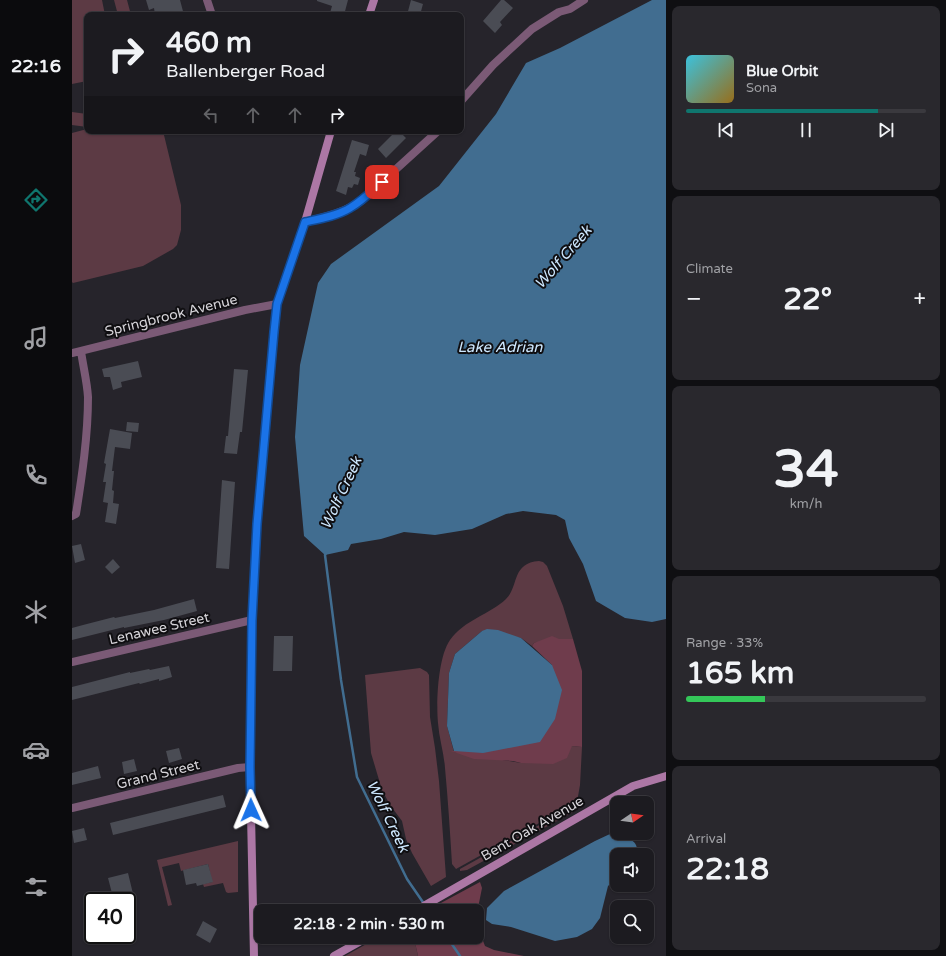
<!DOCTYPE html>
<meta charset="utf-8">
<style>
:root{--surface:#1c1b20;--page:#29282d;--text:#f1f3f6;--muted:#a0a1a5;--line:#3a393e;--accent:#0f766e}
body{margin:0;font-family:"Varela Round",sans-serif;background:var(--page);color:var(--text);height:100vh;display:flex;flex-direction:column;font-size:15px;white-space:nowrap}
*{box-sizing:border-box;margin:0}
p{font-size:13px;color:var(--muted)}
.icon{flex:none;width:22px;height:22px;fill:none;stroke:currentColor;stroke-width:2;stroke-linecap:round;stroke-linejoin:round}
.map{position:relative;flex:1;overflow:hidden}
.drawer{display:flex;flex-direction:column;gap:6px;padding:6px;background:#0f0f12;width:280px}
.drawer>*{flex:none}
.guide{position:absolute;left:12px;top:12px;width:380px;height:122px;border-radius:8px;box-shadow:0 1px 3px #0004,0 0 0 1px var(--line);background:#1c1b20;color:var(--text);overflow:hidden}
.needle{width:26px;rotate:77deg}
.tools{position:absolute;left:538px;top:796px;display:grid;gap:8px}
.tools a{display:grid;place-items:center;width:44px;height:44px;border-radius:8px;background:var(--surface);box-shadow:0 1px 3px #0004,0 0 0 1px var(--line);font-size:20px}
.speed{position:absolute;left:12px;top:892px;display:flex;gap:8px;font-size:20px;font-weight:700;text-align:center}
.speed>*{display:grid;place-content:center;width:52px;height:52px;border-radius:50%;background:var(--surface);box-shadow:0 1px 3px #0004,0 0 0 1px var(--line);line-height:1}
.speed .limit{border:2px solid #111;border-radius:6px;background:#fff;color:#111}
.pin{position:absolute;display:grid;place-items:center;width:34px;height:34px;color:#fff;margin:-17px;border-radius:8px;box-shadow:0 2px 6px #0006}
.me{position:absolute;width:44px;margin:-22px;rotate:359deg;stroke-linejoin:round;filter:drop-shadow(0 0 3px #0008)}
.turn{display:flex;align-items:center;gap:14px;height:84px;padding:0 16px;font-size:18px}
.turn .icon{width:52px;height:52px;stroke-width:2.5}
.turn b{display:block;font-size:28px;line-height:34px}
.lanes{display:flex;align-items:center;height:38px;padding:0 16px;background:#0003;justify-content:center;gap:20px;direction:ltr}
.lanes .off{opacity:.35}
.big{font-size:30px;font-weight:800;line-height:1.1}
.drawer .widget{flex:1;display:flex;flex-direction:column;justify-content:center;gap:6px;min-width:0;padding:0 14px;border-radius:8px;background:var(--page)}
.drawer .dial{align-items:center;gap:0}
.dial b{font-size:52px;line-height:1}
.song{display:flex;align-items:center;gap:12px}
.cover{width:48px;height:48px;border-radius:6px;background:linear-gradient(135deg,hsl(190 70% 55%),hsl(40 70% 35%))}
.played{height:4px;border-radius:2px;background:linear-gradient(90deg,var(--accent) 80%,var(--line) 80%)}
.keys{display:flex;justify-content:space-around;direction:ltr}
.heat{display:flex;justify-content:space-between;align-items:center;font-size:22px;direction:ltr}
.charge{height:6px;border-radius:3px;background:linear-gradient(90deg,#34c759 33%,var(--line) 0)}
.trip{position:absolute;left:182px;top:904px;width:230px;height:40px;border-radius:8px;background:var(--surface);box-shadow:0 1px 3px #0004,0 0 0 1px var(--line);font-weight:800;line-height:40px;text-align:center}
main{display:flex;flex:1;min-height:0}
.dock{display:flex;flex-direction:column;width:72px;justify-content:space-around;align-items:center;background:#0b0b0d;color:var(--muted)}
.dock .icon{width:28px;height:28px}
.dock .on{color:var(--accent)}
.dock b{font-size:18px;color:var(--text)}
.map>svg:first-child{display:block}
.green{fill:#5c3a44}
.forest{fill:#6f3c4c}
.water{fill:#416d90}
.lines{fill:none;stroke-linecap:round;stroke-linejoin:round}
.stream{stroke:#416d90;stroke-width:2.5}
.building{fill:#4a4c54}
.street{stroke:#7b5a76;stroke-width:8}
.secondary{stroke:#ac77a5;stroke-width:8}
.route-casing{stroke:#114b97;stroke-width:10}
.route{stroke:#1a73e8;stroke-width:7}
.labels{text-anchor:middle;stroke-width:4;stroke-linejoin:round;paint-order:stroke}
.street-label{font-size:14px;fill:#d6d4d9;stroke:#0f0e11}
.water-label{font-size:15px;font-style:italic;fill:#cee8ff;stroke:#0f0e11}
</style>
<main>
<nav class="dock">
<b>22:16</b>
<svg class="icon on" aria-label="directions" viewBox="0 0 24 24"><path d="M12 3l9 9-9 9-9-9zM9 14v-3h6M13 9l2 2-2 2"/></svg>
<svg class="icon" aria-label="music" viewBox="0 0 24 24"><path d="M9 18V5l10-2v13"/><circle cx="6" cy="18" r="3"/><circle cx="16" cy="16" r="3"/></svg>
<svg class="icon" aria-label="phone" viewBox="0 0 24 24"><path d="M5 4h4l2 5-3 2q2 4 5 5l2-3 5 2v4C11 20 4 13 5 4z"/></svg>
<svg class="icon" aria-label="climate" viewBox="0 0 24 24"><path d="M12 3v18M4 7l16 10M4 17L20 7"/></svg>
<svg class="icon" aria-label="car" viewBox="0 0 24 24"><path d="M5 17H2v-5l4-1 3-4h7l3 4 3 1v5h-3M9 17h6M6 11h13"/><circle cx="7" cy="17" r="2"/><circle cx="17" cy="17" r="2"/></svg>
<svg class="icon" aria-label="filters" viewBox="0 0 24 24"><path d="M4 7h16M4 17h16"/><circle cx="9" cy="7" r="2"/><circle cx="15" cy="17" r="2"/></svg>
</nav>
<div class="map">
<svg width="594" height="956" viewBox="0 0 594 956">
<rect width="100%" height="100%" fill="#26242b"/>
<!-- green -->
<path class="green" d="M0 0H30L33 15H15V81L0 84Z
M42 0H55L59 15H46Z
M0 112 15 114V127L0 125Z
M15 129V131H91L109 205V230L105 245 101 249 71 266 1 283 0 282V133Z
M467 561 471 562 475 566 491 606 501 639H487L462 643 460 646 449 638 410 631 383 654 377 673 375 726 382 752 449 763 500 746 510 747 508 785 505 802 384 869 380 864C378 832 376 800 373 768 372 753 367 738 366 723 364 702 366 657 378 640 392 620 417 615 434 599 447 587 439 563 467 561Z
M348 668 355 672 357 675 358 717 363 748 367 781 374 877 359 886 340 853 334 839 330 821 318 805 310 790 299 753 293 675Z
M507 803 505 810 395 870 388 871V869Z
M166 841V892L156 893 154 892 151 883 132 887 131 884 140 882 136 864 109 871 107 863 90 867 100 905 96 906 85 860Z
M307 937H341L342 938 346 956H273Z"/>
<!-- forest -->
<path class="forest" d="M480 636 487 639H501L510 671V747L500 746 495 758 481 764 449 763 441 761 402 759 379 751H382L480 665 460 646 462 643Z
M408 882 410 888 405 913V911H354Z
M405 925 413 946 422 950 452 956H346L342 938 341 937H405Z"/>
<!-- water -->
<path class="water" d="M580 0H594V619L580 622 553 618 524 601 511 564 497 538 493 520 484 515 451 511 434 514 400 529 363 535 332 532 309 539 279 544 276 550 253 555 232 536 223 437 228 365 246 283 259 264 367 186 424 114 454 63 488 48Z
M415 629 426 630 449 638 480 665 490 690 483 719 468 742 411 753 382 751 375 726 377 673 383 654 410 631Z
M538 834C549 836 570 838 564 855H545V878L536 886 528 918 520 929 505 937 483 941 439 927 420 924 414 920 415 908 432 891 523 841Z"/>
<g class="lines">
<!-- stream -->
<path class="stream" d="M254 553 253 555 269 680 285 777 335 879 357 911
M375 937 388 956"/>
</g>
<!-- building -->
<path class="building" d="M74 0H108L112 15H83L82 8 77 10Z
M245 0H276L272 15H263L258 13 260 6 245 1Z
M339 0 351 4 348 15H335Z
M429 0H432L441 8 428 22 430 25 423 33 411 21Z
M324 131H327L334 138 314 158 306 149Z
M280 140 297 145 294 156 288 154 282 172H284L283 176 288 178 286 185 282 184 280 188 276 187 274 195 264 191Z
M66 361 70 377 49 382 50 387 41 390 38 377H32L30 369Z
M162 369 176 370 170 432H168L165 454 152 453 154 436H156Z
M55 422 67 423 66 432 54 431Z
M38 429 60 433 58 449 43 447 40 471H42L40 490 42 491 41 503 47 504 44 524 33 522 36 503 31 502 34 482H31L34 464 32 463Z
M150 480 163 482 157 569 144 568Z
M9 544 13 560 3 563 0 546Z
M41 559 48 567 40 574 33 567Z
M122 599 125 611 92 620 52 628V627L0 640V628L11 625 42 617 43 618 82 610Z
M202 636H221L220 671H201Z
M97 666 100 677 87 681V679L68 684 67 683 0 700V687L58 672V673L77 669 78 670Z
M107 748 110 759 97 763 94 751Z
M62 759 65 771 52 774 50 762Z
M26 766 29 778 0 785V773Z
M151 795 154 807 41 835 38 823Z
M12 828 15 840 2 843 0 831Z
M136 864 141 882 125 886 124 883 114 885 111 870Z
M56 873 64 906 55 908V901H42L36 878Z
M131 921 145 929 138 943 124 935Z"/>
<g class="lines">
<!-- street -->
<path class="street" d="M135 0 140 15
M389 101 421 65 460 29 487 12 498 9 512 0
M233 222C253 217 271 213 289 201L366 131
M0 353 173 310 205 304
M0 516 4 514C10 476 16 436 16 397 15 381 11 366 9 351
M0 662 180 620
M0 808 166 768 178 767"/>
<!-- secondary -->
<path class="secondary" d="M297 15 302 0
M343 911 561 786 594 776
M182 956 178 767 180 620 185 524 202 332 205 304 233 222 259 131
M262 956 296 937"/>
</g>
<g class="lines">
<defs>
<path id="route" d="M179 810 178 767 180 620 185 524 202 332 205 304 233 222C247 219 265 216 278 208 290 201 300 191 310 182"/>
</defs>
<!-- route casing -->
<use href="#route" class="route-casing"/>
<!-- route -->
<use href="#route" class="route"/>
</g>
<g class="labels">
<!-- street labels -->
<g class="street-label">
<text transform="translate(99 315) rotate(-14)" y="5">Springbrook Avenue</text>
<text transform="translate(87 628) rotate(-13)" y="5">Lenawee Street</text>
<text transform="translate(86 774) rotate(-14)" y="5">Grand Street</text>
<text transform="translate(460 828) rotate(-30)" y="5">Bent Oak Avenue</text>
</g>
<!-- water labels -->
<g class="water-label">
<text transform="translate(491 257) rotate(-49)" y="5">Wolf Creek</text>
<text x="428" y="352">Lake Adrian</text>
<text transform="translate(269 493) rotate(-65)" y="5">Wolf Creek</text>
<text transform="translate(316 816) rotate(64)" y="5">Wolf Creek</text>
</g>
</g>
</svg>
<div class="tools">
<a><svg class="needle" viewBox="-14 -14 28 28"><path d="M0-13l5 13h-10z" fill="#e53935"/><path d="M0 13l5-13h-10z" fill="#a0a1a5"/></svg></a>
<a><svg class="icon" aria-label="sound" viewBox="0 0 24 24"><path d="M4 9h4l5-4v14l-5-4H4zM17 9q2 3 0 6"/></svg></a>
<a><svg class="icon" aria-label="search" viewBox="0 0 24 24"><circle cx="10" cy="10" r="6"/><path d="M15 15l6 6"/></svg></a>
</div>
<div class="speed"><div class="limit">40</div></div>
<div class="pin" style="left:310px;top:182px;background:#d93025"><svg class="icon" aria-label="arrive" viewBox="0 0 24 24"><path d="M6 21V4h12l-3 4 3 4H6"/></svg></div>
<svg class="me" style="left:179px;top:810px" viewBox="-20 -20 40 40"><path d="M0-17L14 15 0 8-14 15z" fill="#1a73e8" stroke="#fff" stroke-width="4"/></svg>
<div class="trip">22:18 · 2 min · 530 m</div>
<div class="guide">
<div class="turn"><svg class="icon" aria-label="right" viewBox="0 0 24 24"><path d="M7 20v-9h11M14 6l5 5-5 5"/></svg><div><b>460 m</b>Ballenberger Road</div></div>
<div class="lanes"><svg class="icon off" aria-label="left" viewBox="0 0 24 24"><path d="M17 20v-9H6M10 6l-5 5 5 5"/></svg><svg class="icon off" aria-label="ahead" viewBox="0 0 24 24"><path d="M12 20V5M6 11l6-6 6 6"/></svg><svg class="icon off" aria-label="ahead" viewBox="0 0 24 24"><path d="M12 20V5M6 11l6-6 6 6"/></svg><svg class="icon" aria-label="right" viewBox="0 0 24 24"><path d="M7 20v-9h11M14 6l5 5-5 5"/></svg></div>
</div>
</div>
<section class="drawer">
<div class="widget">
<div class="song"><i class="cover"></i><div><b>Blue Orbit</b><p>Sona</p></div></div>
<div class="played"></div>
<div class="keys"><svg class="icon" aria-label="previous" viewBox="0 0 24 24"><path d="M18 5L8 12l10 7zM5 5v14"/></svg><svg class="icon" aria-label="pause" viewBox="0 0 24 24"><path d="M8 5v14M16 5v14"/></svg><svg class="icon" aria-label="next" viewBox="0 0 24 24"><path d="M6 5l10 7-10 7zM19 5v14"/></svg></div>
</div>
<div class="widget"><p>Climate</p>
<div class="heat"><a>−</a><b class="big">22°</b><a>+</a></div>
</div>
<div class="widget dial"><b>34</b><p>km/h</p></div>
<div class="widget"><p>Range · 33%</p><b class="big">165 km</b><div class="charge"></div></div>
<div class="widget"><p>Arrival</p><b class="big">22:18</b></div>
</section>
</main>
